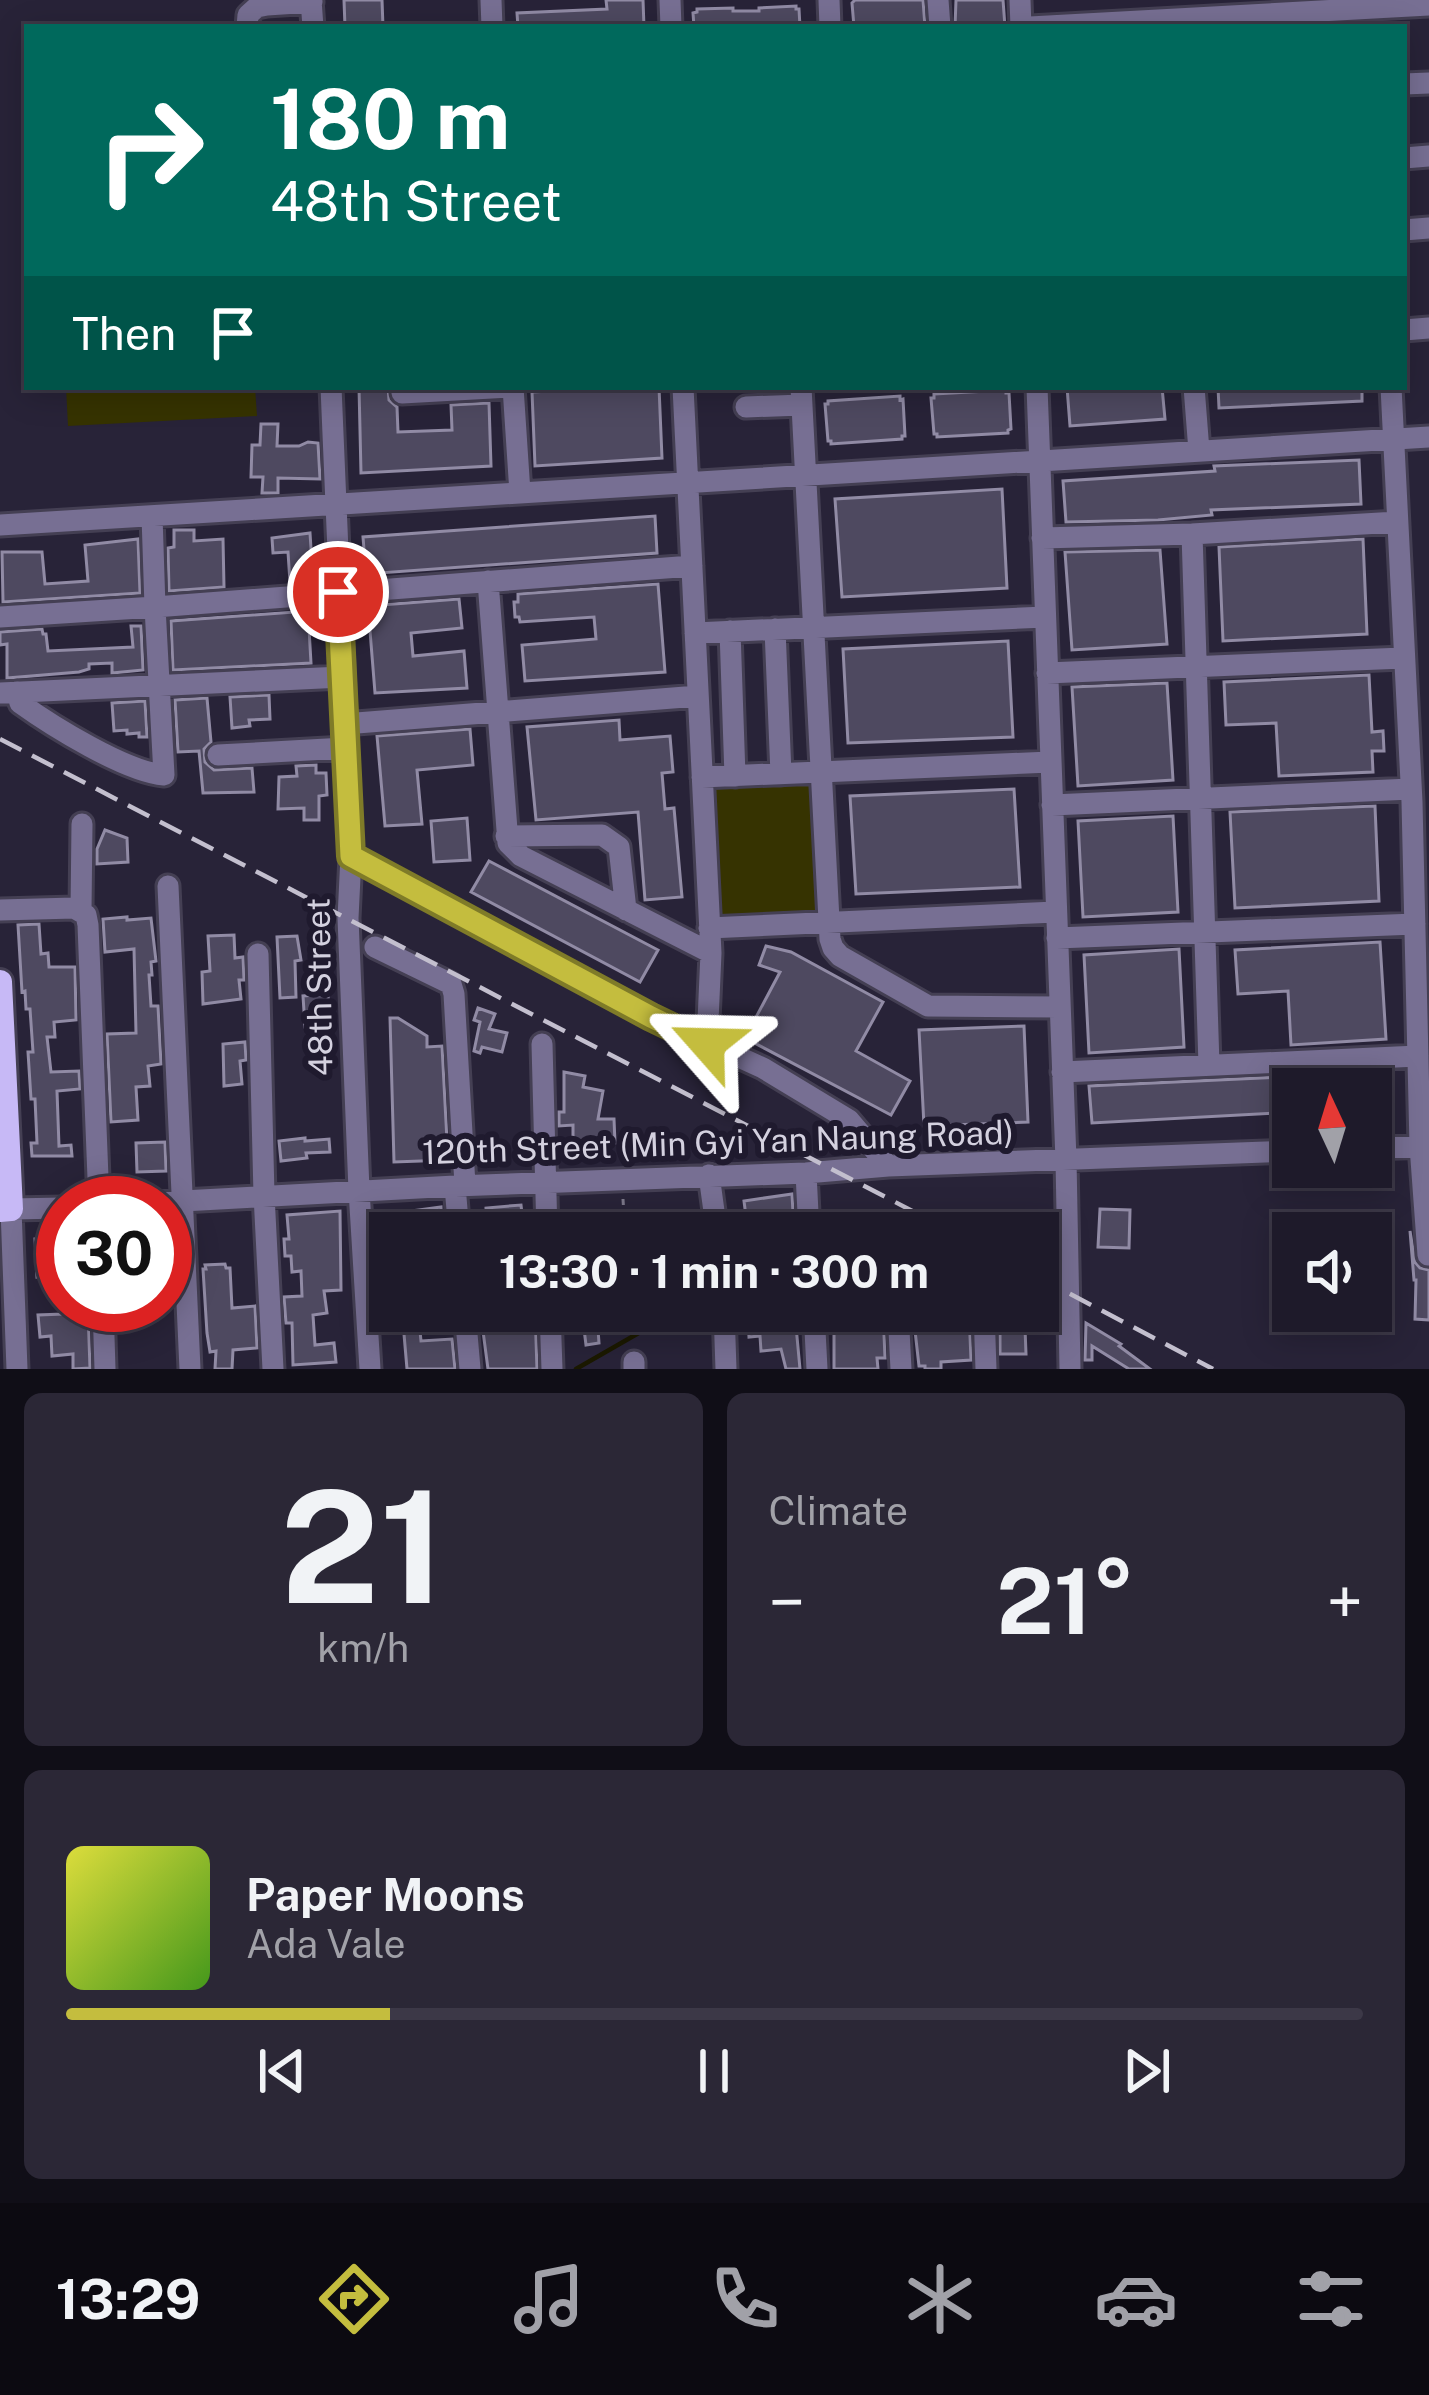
<!DOCTYPE html>
<meta charset="utf-8">
<style>
:root{--surface:#1e1a2a;--page:#2b2736;--text:#f1f3f6;--muted:#a1a1a8;--line:#3c3847;--accent:#c4bd3e}
body{margin:0;font-family:"Public Sans",sans-serif;background:var(--page);color:var(--text);height:100vh;display:flex;flex-direction:column;font-size:45px;white-space:nowrap}
*{box-sizing:border-box;margin:0}
p{font-size:39px;color:var(--muted)}
.icon{flex:none;width:66px;height:66px;fill:none;stroke:currentColor;stroke-width:2;stroke-linecap:round;stroke-linejoin:round}
.map{position:relative;height:1369px;overflow:hidden}
.side{display:flex;flex-direction:column;gap:24px;padding:24px;background:#100e17;flex:1}
.side>*{flex:none}
.hud{position:absolute;left:24px;top:24px;width:1383px;height:366px;border-radius:0px;box-shadow:0 6px 30px #0003,0 0 0 3px var(--line);background:#00695c;color:#fff;overflow:hidden}
.needle{width:78px;rotate:356deg}
.controls{position:absolute;left:1272px;top:1068px;display:grid;gap:24px}
.controls a{display:grid;place-items:center;width:120px;height:120px;border-radius:0px;background:var(--surface);box-shadow:0 6px 30px #0003,0 0 0 3px var(--line);font-size:60px}
.speed{position:absolute;left:36px;top:1176px;display:flex;gap:24px;font-size:60px;font-weight:700;text-align:center}
.speed>*{display:grid;place-content:center;width:156px;height:156px;border-radius:50%;background:var(--surface);box-shadow:0 6px 30px #0003,0 0 0 3px var(--line);line-height:1}
.speed .limit{border:18px solid #d22;background:#fff;color:#111}
.pin{position:absolute;display:grid;place-items:center;width:102px;height:102px;color:#fff;margin:-51px;border:6px solid #fff;border-radius:50%;box-shadow:0 3px 12px #0007}
.me{position:absolute;width:132px;margin:-66px;rotate:295deg;stroke-linejoin:round;filter:drop-shadow(0 0 9px #0008)}
.turn{display:flex;align-items:center;gap:42px;height:252px;padding:0 48px;font-size:54px}
.turn .icon{width:156px;height:156px;stroke-width:2.5}
.turn b{display:block;font-size:84px;line-height:102px}
.then{display:flex;align-items:center;height:114px;padding:0 48px;background:#0003;gap:24px;font-size:45px}
.big{font-size:90px;font-weight:700;line-height:1.1}
.side .widget{flex:1;display:flex;flex-direction:column;justify-content:center;gap:18px;min-width:0;padding:0 42px;border-radius:18px;background:var(--page)}
.side .dial{align-items:center;gap:0}
.dial b{font-size:156px;line-height:1}
.song{display:flex;align-items:center;gap:36px}
.cover{width:144px;height:144px;border-radius:18px;background:linear-gradient(135deg,hsl(60 70% 55%),hsl(100 70% 35%))}
.played{height:12px;border-radius:6px;background:linear-gradient(90deg,var(--accent) 25%,var(--line) 25%)}
.keys{display:flex;justify-content:space-around;direction:ltr}
.heat{display:flex;justify-content:space-between;align-items:center;font-size:66px;direction:ltr}
.side .tiles{flex:1;display:grid;gap:24px;grid-template-columns:1fr 1fr}
.widget:last-child{grid-column:span 2}
.trip{position:absolute;left:369px;top:1212px;width:690px;height:120px;border-radius:0px;background:var(--surface);box-shadow:0 6px 30px #0003,0 0 0 3px var(--line);font-weight:700;line-height:120px;text-align:center}
.tabs{display:flex;height:192px;justify-content:space-around;align-items:center;background:#0c0a11;color:var(--muted)}
.tabs .icon{width:84px;height:84px}
.tabs .selected{color:var(--accent)}
.tabs b{font-size:54px;color:var(--text)}
.map>svg:first-child{display:block}
.green{fill:#363301}
.lines{fill:none;stroke-linecap:round;stroke-linejoin:round}
.stream{stroke:#1b1900;stroke-width:4.5}
.building{fill:#4e4960;stroke:#918ba5;stroke-width:3}
.minor-casing{stroke:#443f53;stroke-width:27}
.major-casing{stroke:#443f53;stroke-width:30}
.path{stroke:#7b7789;stroke-width:3;stroke-dasharray:6 6;stroke-linecap:butt}
.minor{stroke:#776f93;stroke-width:21}
.major{stroke:#c7b9f6;stroke-width:24}
.rail{stroke:#c3bfce;stroke-width:4.5;stroke-dasharray:24 12;stroke-linecap:butt}
.route-casing{stroke:#7f7b28;stroke-width:30}
.route{stroke:#c4bd3e;stroke-width:21}
.labels{text-anchor:middle;stroke-width:12;stroke-linejoin:round;paint-order:stroke}
.street-label{font-size:33px;fill:#d4d1df;stroke:#1f1a2e}
</style>
<div class="map">
<svg width="1429" height="1369" viewBox="0 0 1429 1369">
<rect width="100%" height="100%" fill="#282338"/>
<!-- green -->
<path class="green" d="M66 387H255L257 416 68 426Z
M812 780 819 915 718 922 712 782Z"/>
<g class="lines">
<!-- stream -->
<path class="stream" d="M818 1230 844 1218 888 1219
M576 1369 677 1311"/>
</g>
<!-- building -->
<path class="building" d="M344 0H382L383 27H345Z
M606 0H643L644 27H518L517 13 607 9Z
M855 0H923L925 27H854L852 3Z
M956 0H1003L1005 27H955Z
M796 6V9H799L800 27H694L693 13 697 12V9L733 8V11H759V8Z
M359 387H388L389 400 397 407 398 432 452 430 451 405 489 403 491 466 361 473Z
M624 387H659L662 458 535 466 532 392Z
M1067 387H1162L1165 419 1070 426Z
M1218 387H1362V401L1219 408Z
M1006 390V393H1009L1011 429 1008 430V433L937 437V434H934L931 398H934V394Z
M900 396V400L903 399 905 436H902V439L831 444V441H828L825 404H828V401Z
M261 424H278L277 446H299L308 442 318 443 320 479 278 478V493H262L263 477H251L252 445H260Z
M1359 460 1361 504 1211 510 1212 515 1158 520 1066 522 1063 481 1215 471 1214 466Z
M1002 489 1007 588 842 597 835 499Z
M655 516 657 553 366 574 363 537Z
M174 530H194V541L223 539 224 587 169 591 168 548 174 547Z
M310 533 312 564H316L317 579 290 582 288 552 273 553 272 538Z
M138 539 140 593 3 602 2 552H42L45 584 88 581 85 545Z
M1363 539 1367 634 1223 641 1219 547Z
M1160 550 1167 644 1072 650 1065 552Z
M658 584 665 672 525 681 522 645 596 639 594 617 520 622 519 617H515L514 602H518V594Z
M459 599 462 628 411 633 413 656 464 651 467 688 375 693 368 606Z
M308 611 311 663 173 670 171 621Z
M131 626H141L143 670 112 673V663L89 664V669L79 672 7 678V644L0 645V632L42 629 43 634H46L48 651 133 647Z
M1008 641 1013 737 848 743 843 649Z
M1369 675 1372 732 1383 731 1384 751H1372L1373 772 1279 776 1276 723 1226 725 1224 682Z
M1167 683 1173 780 1078 786 1072 687Z
M269 695 270 719 249 720 250 726 232 728 230 697Z
M207 698 211 742 204 749 205 762 214 770 252 768 254 792 203 793 199 751 178 752 175 700Z
M145 701 147 737H139V733L127 734V730L114 731 112 703Z
M619 720 620 740 670 736 673 772 662 773 665 809 674 808 682 897 645 900 638 812 536 820 527 727Z
M470 729 473 765 417 770 422 824 385 826 377 736Z
M316 765V773H326L327 795 319 796V820H304V808L278 809 279 777 297 776 296 766Z
M1014 789 1020 887 856 894 850 796Z
M1375 806 1379 901 1235 908 1230 812Z
M1173 816 1178 912 1083 917 1078 821Z
M467 818 470 860 434 862 431 821Z
M105 830 127 838 128 862 97 864V849Z
M489 861 658 950 640 982 471 892Z
M127 917V920L151 918 156 961 151 962 152 975H149L151 1006H158L161 1064 148 1066 150 1086 136 1087 138 1120 111 1122 107 1034 136 1033 134 949 105 952 103 919Z
M39 924 41 954 48 953 49 967H75L76 1020 54 1022 55 1037H47L51 1072 79 1071 80 1089 57 1091 59 1146 71 1145 72 1156H32L31 1143H37L35 1099H31L28 1052H33L30 1009H26L25 991 22 992 18 925Z
M234 935 235 958 243 957 244 980H239L241 999 203 1004 202 972 210 971 208 936Z
M297 936 301 960 295 961 296 997 280 998 277 937Z
M1380 942 1386 1039 1291 1045 1288 991 1238 994 1235 950Z
M766 946 791 952 883 1002 856 1051 910 1081 891 1115 745 1038 780 972 759 965Z
M1179 949 1184 1047 1089 1053 1084 955Z
M328 994 329 1026 305 1027 303 996Z
M478 1008 495 1014 489 1029 507 1033 502 1052 482 1047 480 1053 474 1051 480 1022 474 1020Z
M390 1018H398L427 1036V1047L442 1046 448 1160 394 1162Z
M1024 1026 1028 1122 924 1126 919 1030Z
M245 1042 246 1060 240 1061 242 1084 224 1086 223 1044Z
M564 1072 585 1076 583 1087 603 1091 598 1119H614L615 1143H573V1125L559 1126V1112H564Z
M1386 1072 1388 1109 1371 1108V1089H1293V1112L1092 1123 1089 1086Z
M305 1138V1141L329 1139 330 1152 306 1153 307 1158 281 1161 279 1141Z
M165 1142 166 1171 137 1172 136 1143Z
M792 1194 793 1213 787 1214 790 1233H748L744 1201Z
M521 1205 522 1214H525L526 1231 487 1230 486 1208Z
M441 1207 442 1233H397L396 1213Z
M1100 1209 1130 1210 1129 1248 1098 1247Z
M340 1211 341 1290 324 1291 327 1313 313 1315 315 1345 334 1343 336 1362 293 1365 292 1323H286L284 1297 302 1296 301 1271 292 1272 291 1256H285L284 1239H289L287 1215Z
M1410 1231 1415 1262 1420 1268 1429 1270V1320L1415 1319 1416 1280H1414Z
M60 1238V1275L37 1277 35 1239Z
M225 1264 226 1268H230L232 1308 255 1306 257 1348 233 1350 232 1369H215L216 1351 210 1352 207 1333 203 1269H206L205 1265Z
M62 1305H85V1313L88 1312 90 1368 73 1369V1354L52 1356 51 1336 40 1337 38 1315 63 1314Z
M402 1311H418L421 1341 452 1339 455 1369H407Z
M520 1311H535L537 1369H488L481 1316 520 1314Z
M866 1311H883L885 1358H877L878 1369H834V1315L866 1316Z
M1020 1311 1054 1312V1330L1025 1328 1026 1354H1000V1326H1003V1318L1018 1317Z
M969 1312 971 1360 941 1362V1369H925V1366H919L913 1313Z
M584 1314V1319L616 1315 617 1327 598 1329 599 1343 586 1345 584 1329 571 1331 569 1316Z
M792 1316 793 1326H796L800 1369H786L781 1349 761 1351 760 1336 749 1337 748 1318Z
M1086 1323 1121 1344 1119 1346 1150 1369H1129L1092 1346V1360H1085Z"/>
<g class="lines">
<defs>
<path id="minor" d="M311 0 313 27
M491 0 492 27
M670 0 671 27
M829 0 830 27
M938 0 940 27
M1020 0 1021 27
M247 27 248 15 257 7 267 5 312 2
M1030 27 1429 5
M1404 84 1429 83
M1404 158 1429 156
M1404 230 1429 228
M1404 330 1429 328
M331 387 351 856 348 918 359 1190 370 1369
M513 387 520 493
M683 387 711 953 707 1044
M801 387 830 939 833 948 840 956 928 1006 1060 1007
M1037 387 1066 1160 1070 1369
M1194 387 1199 451
M1391 387 1412 802 1420 1146 1428 1255
M402 393 510 387
M746 407 802 405
M152 516 155 607 692 566
M0 525 1429 437
M1192 534 1209 1065
M1042 538 1192 534 1397 522
M488 581 508 843 521 856 711 953
M0 617 155 607 164 775C126 772 52 726 20 703L17 692
M775 629 781 774
M730 631 735 776
M695 633 1045 617
M1047 673 1403 658
M0 693 342 677
M344 724 698 696
M218 755 345 748
M702 777 1050 762
M1052 805 1411 789
M506 836 602 835 619 847 626 910
M351 856 651 1017 763 1068 849 1120 888 1166
M168 886 190 1369
M0 910 74 908 86 915 88 925 99 1203
M81 910 82 824
M709 928 1056 912
M1057 938 1415 924
M375 947 451 984 454 994 465 1185
M258 954 264 1195 273 1369
M542 1044 547 1233
M1062 1072 1418 1056
M1371 1148 1429 1146
M806 1173 809 1233
M709 1175 717 1233
M455 1186 459 1233
M146 1203 455 1186 806 1173 888 1166 1293 1151
M103 1305 105 1369
M465 1311 470 1369
M550 1311 552 1369
M724 1311 726 1369
M814 1311 817 1369
M898 1311 901 1369
M984 1311 986 1369
M634 1362V1369
M17 1369 11 1209 63 1208"/>
<path id="major" d="M0 982 11 1209 0 1210"/>
</defs>
<!-- minor casing -->
<use href="#minor" class="minor-casing"/>
<!-- major casing -->
<use href="#major" class="major-casing"/>
<!-- path -->
<path class="path" d="M623 1199 625 1233
M630 1311 632 1329"/>
<!-- minor -->
<use href="#minor" class="minor"/>
<!-- major -->
<use href="#major" class="major"/>
<!-- rail -->
<path class="rail" d="M0 739 955 1233
M1038 1277 1213 1369"/>
</g>
<g class="lines">
<defs>
<path id="route" d="M338 592 351 856 651 1017 707 1044"/>
</defs>
<!-- route casing -->
<use href="#route" class="route-casing"/>
<!-- route -->
<use href="#route" class="route"/>
</g>
<g class="labels">
<!-- street labels -->
<g class="street-label">
<text transform="translate(319 987) rotate(-91)" y="12">48th Street</text>
<text transform="translate(718 1142) rotate(-2)" y="12">120th Street (Min Gyi Yan Naung Road)</text>
</g>
</g>
</svg>
<div class="controls">
<a><svg class="needle" viewBox="-14 -14 28 28"><path d="M0-13l5 13h-10z" fill="#e53935"/><path d="M0 13l5-13h-10z" fill="#a1a1a8"/></svg></a>
<a><svg class="icon" aria-label="sound" viewBox="0 0 24 24"><path d="M4 9h4l5-4v14l-5-4H4zM17 9q2 3 0 6"/></svg></a>
</div>
<div class="speed"><div class="limit">30</div></div>
<div class="pin" style="left:338px;top:592px;background:#d93025"><svg class="icon" aria-label="arrive" viewBox="0 0 24 24"><path d="M6 21V4h12l-3 4 3 4H6"/></svg></div>
<svg class="me" style="left:707px;top:1044px" viewBox="-20 -20 40 40"><path d="M0-17L14 15 0 8-14 15z" fill="#c4bd3e" stroke="#fff" stroke-width="4"/></svg>
<div class="trip">13:30 · 1 min · 300 m</div>
<div class="hud">
<div class="turn"><svg class="icon" aria-label="right" viewBox="0 0 24 24"><path d="M7 20v-9h11M14 6l5 5-5 5"/></svg><div><b>180 m</b>48th Street</div></div>
<div class="then">Then<svg class="icon" aria-label="arrive" viewBox="0 0 24 24"><path d="M6 21V4h12l-3 4 3 4H6"/></svg></div>
</div>
</div>
<section class="side">
<div class="tiles">
<div class="widget dial"><b>21</b><p>km/h</p></div>
<div class="widget"><p>Climate</p>
<div class="heat"><a>−</a><b class="big">21°</b><a>+</a></div>
</div>
<div class="widget">
<div class="song"><i class="cover"></i><div><b>Paper Moons</b><p>Ada Vale</p></div></div>
<div class="played"></div>
<div class="keys"><svg class="icon" aria-label="previous" viewBox="0 0 24 24"><path d="M18 5L8 12l10 7zM5 5v14"/></svg><svg class="icon" aria-label="pause" viewBox="0 0 24 24"><path d="M8 5v14M16 5v14"/></svg><svg class="icon" aria-label="next" viewBox="0 0 24 24"><path d="M6 5l10 7-10 7zM19 5v14"/></svg></div>
</div>
</div>
</section>
<nav class="tabs">
<b>13:29</b>
<svg class="icon selected" aria-label="directions" viewBox="0 0 24 24"><path d="M12 3l9 9-9 9-9-9zM9 14v-3h6M13 9l2 2-2 2"/></svg>
<svg class="icon" aria-label="music" viewBox="0 0 24 24"><path d="M9 18V5l10-2v13"/><circle cx="6" cy="18" r="3"/><circle cx="16" cy="16" r="3"/></svg>
<svg class="icon" aria-label="phone" viewBox="0 0 24 24"><path d="M5 4h4l2 5-3 2q2 4 5 5l2-3 5 2v4C11 20 4 13 5 4z"/></svg>
<svg class="icon" aria-label="climate" viewBox="0 0 24 24"><path d="M12 3v18M4 7l16 10M4 17L20 7"/></svg>
<svg class="icon" aria-label="car" viewBox="0 0 24 24"><path d="M5 17H2v-5l4-1 3-4h7l3 4 3 1v5h-3M9 17h6M6 11h13"/><circle cx="7" cy="17" r="2"/><circle cx="17" cy="17" r="2"/></svg>
<svg class="icon" aria-label="filters" viewBox="0 0 24 24"><path d="M4 7h16M4 17h16"/><circle cx="9" cy="7" r="2"/><circle cx="15" cy="17" r="2"/></svg>
</nav>
